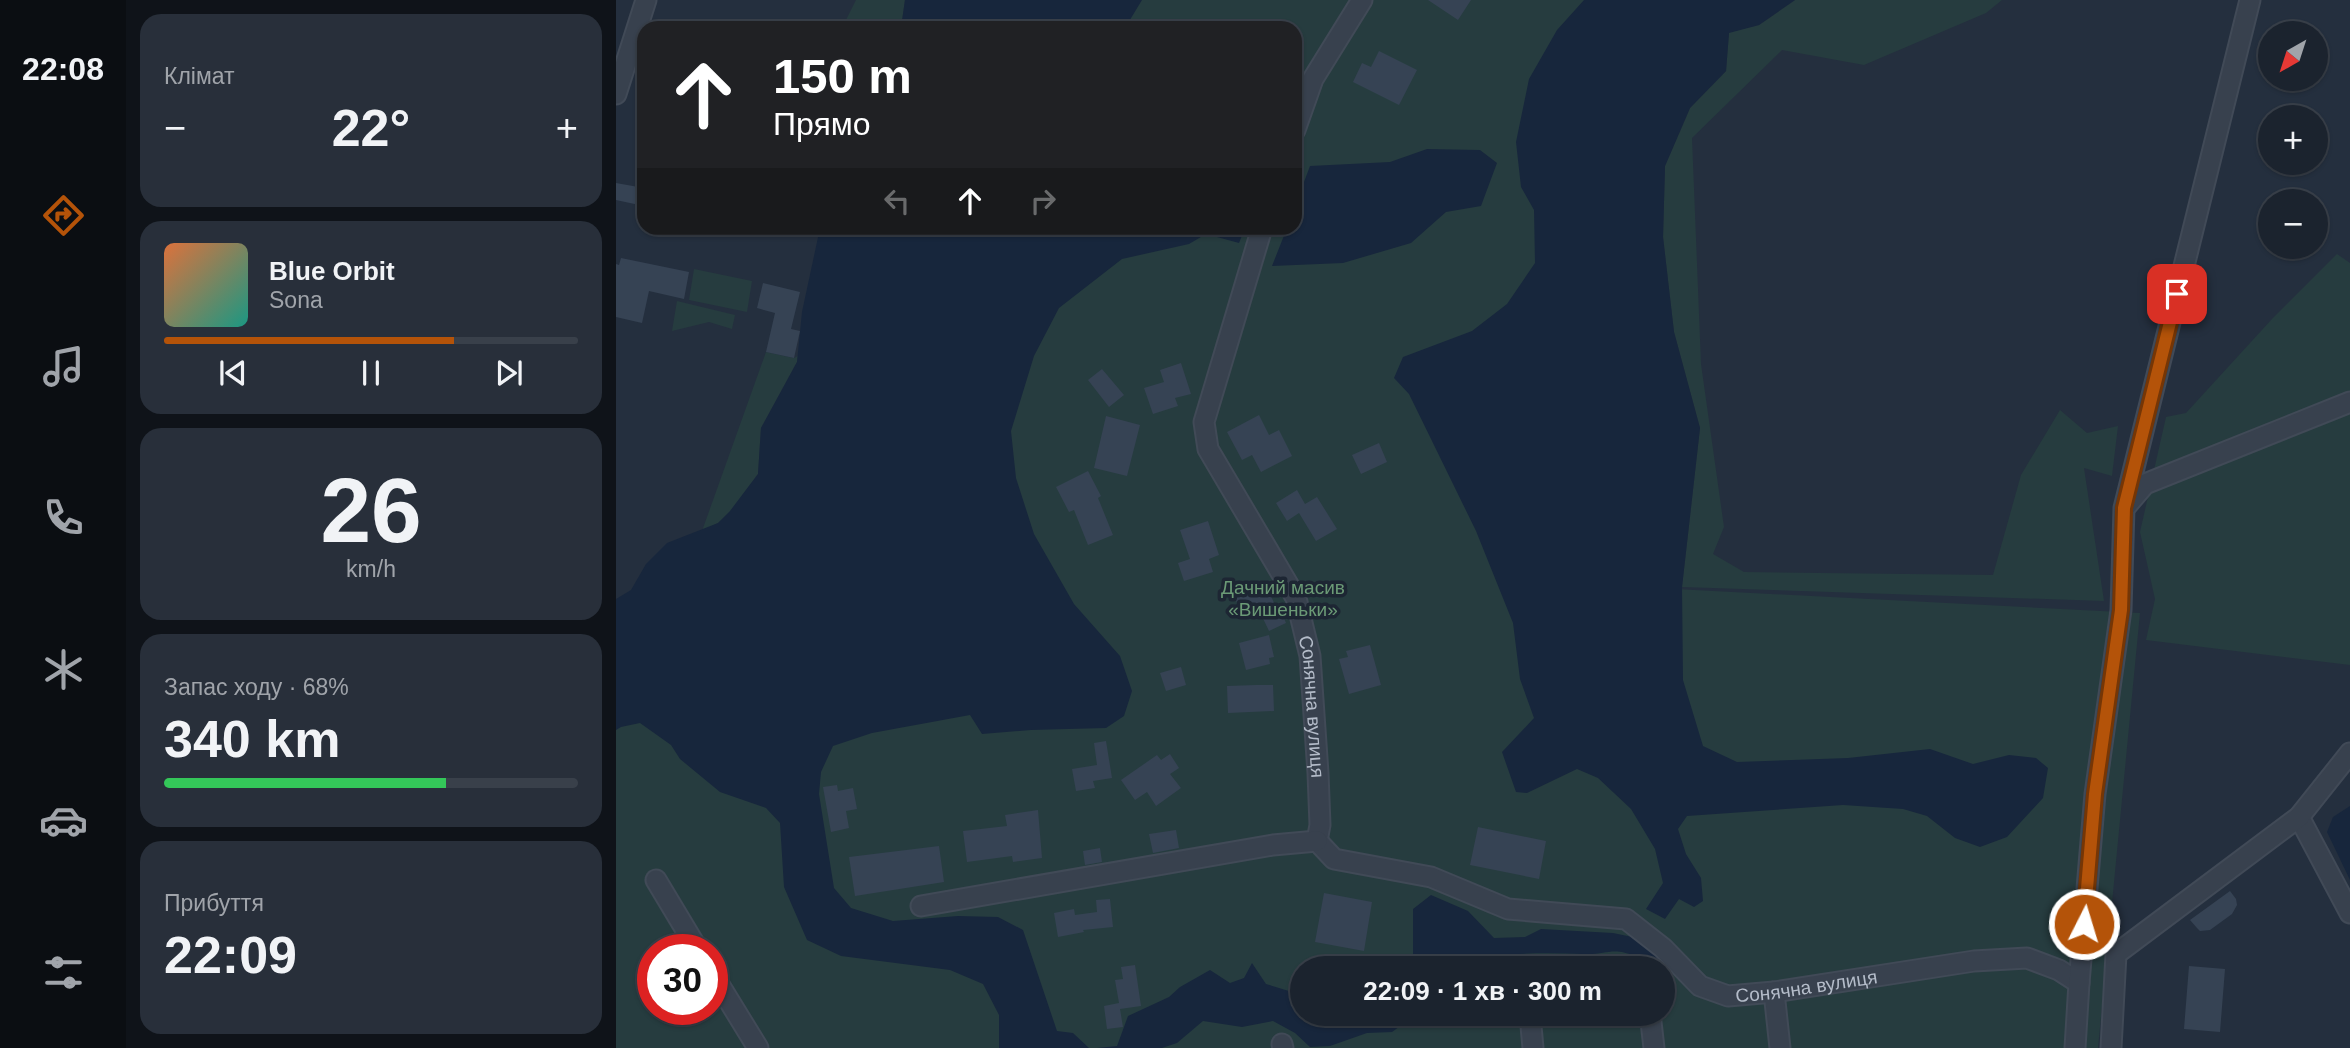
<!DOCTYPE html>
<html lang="uk">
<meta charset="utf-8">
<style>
:root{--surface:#1b232e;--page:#282f3a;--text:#f1f3f6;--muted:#a0a4aa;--line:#39404a;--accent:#b45309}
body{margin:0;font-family:Helvetica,sans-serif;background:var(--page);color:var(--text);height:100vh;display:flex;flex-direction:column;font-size:26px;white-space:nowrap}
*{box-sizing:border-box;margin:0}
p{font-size:23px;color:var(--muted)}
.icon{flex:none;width:38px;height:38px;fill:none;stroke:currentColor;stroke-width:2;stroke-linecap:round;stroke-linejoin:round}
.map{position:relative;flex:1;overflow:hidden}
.side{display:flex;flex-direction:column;gap:14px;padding:14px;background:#0f1319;width:490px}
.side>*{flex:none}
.banner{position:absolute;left:21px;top:21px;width:665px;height:214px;border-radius:21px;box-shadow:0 2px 5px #0004,0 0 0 2px var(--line);background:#202124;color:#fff;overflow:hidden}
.needle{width:46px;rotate:219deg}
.controls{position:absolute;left:1642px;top:21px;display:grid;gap:14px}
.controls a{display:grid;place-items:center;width:70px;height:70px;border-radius:50%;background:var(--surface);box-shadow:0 2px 5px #0004,0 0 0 2px var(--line);font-size:35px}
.speed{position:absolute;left:21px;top:934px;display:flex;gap:14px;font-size:35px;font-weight:700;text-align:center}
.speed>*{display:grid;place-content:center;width:91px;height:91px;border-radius:50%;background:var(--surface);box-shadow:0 2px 5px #0004,0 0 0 2px var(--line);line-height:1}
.speed .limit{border:10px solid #d22;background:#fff;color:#111}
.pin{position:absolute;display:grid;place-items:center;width:60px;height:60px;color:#fff;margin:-30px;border-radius:14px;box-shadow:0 4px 10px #0006}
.me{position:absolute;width:77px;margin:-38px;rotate:5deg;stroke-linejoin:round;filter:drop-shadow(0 0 5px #0008)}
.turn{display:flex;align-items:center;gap:24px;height:147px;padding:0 21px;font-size:32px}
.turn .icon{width:91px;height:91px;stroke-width:2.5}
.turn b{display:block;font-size:49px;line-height:60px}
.lanes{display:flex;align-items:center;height:66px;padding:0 21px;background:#0003;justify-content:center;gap:35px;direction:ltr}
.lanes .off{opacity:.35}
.big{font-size:52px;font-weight:700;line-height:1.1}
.side .widget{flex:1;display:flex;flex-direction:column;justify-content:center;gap:10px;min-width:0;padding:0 24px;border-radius:21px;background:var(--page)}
.side .dial{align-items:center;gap:0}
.dial b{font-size:91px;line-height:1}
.song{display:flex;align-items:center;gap:21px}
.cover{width:84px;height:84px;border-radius:10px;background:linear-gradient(135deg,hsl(20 70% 55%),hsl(170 70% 35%))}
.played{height:7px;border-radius:4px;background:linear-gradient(90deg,var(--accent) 70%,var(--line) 70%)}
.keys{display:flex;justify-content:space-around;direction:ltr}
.heat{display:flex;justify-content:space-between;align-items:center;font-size:38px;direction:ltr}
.charge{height:10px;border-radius:5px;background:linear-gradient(90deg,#34c759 68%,var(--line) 0)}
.trip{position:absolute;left:674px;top:956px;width:385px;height:70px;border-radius:35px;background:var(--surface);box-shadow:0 2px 5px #0004,0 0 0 2px var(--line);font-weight:700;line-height:70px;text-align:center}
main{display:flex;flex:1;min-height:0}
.tabs{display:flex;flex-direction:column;width:126px;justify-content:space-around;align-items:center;background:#0b0e12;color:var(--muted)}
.tabs .icon{width:49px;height:49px}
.tabs .current{color:var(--accent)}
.tabs b{font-size:32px;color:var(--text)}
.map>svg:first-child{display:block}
.green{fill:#263c3f;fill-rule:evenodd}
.water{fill:#17263c}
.building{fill:#364354}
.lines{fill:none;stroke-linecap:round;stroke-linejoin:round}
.minor-casing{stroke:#414a57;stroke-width:23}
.minor{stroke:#38414e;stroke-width:19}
.route-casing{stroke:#753606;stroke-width:18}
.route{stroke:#b45309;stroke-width:12}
.labels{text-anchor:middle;stroke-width:7;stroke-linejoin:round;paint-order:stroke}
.park-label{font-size:19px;fill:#6b9a76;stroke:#1d2633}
.street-label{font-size:19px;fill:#b4bcc9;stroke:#1d2633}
</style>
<main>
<nav class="tabs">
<b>22:08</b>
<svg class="icon current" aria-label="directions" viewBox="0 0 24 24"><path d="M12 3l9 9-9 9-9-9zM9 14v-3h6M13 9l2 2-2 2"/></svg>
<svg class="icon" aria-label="music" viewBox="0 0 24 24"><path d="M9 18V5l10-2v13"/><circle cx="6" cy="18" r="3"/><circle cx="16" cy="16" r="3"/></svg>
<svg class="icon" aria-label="phone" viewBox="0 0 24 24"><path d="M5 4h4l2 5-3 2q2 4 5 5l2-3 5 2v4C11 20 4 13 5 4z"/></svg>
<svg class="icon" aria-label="climate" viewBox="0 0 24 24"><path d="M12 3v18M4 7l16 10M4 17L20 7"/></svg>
<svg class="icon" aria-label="car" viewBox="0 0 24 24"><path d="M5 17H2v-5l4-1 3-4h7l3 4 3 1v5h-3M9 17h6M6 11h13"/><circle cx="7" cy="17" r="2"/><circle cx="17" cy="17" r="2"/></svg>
<svg class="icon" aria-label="filters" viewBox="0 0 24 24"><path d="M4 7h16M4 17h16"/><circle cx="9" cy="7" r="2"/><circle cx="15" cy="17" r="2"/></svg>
</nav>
<section class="side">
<div class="widget"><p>Клімат</p>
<div class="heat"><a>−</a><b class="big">22°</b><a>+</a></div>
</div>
<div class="widget">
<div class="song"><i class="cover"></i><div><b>Blue Orbit</b><p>Sona</p></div></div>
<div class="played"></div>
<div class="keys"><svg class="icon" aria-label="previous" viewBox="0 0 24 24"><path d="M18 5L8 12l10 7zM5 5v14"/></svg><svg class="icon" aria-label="pause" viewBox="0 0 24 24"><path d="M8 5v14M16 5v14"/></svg><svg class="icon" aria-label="next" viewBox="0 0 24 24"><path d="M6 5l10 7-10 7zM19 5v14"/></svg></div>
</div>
<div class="widget dial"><b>26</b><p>km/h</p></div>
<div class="widget"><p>Запас ходу · 68%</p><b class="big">340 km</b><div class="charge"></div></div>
<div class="widget"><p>Прибуття</p><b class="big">22:09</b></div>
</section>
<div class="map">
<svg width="1734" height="1048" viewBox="0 0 1734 1048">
<rect width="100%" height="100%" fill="#242f3e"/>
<!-- green -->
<path class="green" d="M240 0H289L285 28H226Z
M477 0H1047L1040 588 1524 613 1482 1048H0V649L400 228H679V28H468ZM37 950H96V1010H37ZM686 968H1046V1013H686Z
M1179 0H1386L1370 13 1248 65 1166 50 1076 138 1085 364 1108 527 1097 554 1128 572 1377 575 1405 475 1444 410 1471 433 1502 426 1496 476 1468 468 1488 601 1066 587 1084 428 1058 332 1047 237 1049 166 1074 108 1110 71 1113 32 1143 25Z
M1721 254 1734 263V665L1530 640 1539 599 1524 532 1550 417 1570 413 1656 319Z
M78 269 136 281 131 312 73 300Z
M61 301 119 315 116 329 93 322 56 331Z
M150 352 178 358 182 356 181 362 145 428 142 474 114 512 102 523 86 531Z"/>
<!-- water -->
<path class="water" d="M289 0H526L509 28H285Z
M968 0H1179L1143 25 1113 33 1110 71 1074 108 1049 166 1047 237 1058 332 1084 428 1066 587 1067 680 1087 746 1121 762 1232 758 1314 749 1357 764 1393 755 1420 758 1432 768 1427 798 1391 837 1364 847 1339 838 1311 816 1287 809 1227 805 1071 816 1062 829 1070 854 1085 878 1087 901 1078 907 1063 899 1049 919 1030 909 1047 883 1039 849 1015 809 982 778 961 769 911 793 900 792 886 752 918 718 904 679 897 623 860 531 793 394 778 378 787 357 856 331 891 304 919 263 918 210 905 187 900 142 913 79 941 30Z
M811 149 864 150 881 163 865 206 830 212 795 243 727 263 656 266 671 228H679V206L694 166 774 162Z
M204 228H629L623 243 590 234 573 244 506 259 443 308 418 356 395 431 400 478 418 534 458 604 504 656 516 691 508 716 490 728 415 730 366 734 354 715 256 733 217 746 205 772 203 794 218 888 235 908 277 921 342 916 382 917 407 930 441 1031 457 1033 473 1048H383V1015L367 984 334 970 225 956 191 940 168 887 164 823 150 808 104 792 64 759 55 745 24 723 5 727 0 730V599L15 590 30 564 51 543 102 523 114 511 142 474 145 428 181 362 186 312Z
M1734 806V880L1711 832 1717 817Z
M815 895 852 911 878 938 909 937 925 929 997 933 1031 940 1045 961 1046 968H1025L1022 957C995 946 993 955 967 954 938 953 911 953 882 955L872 968H788L797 957V909Z
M636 963 650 984 686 995V1013H873C846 1022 823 1024 794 1019L776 1032 751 1033 714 1046 694 1047 679 1033 657 1021 626 1027 587 1021 561 1043 546 1048H481L501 1046 512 1016 553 997 564 987 594 970 614 983 628 978Z"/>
<!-- building -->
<path class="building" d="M812 0H855L842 20Z
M763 51 801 70 783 105 737 82 746 63 755 67Z
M0 183 28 188V206L0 200Z
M5 258 73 272 68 299 33 291 26 323 0 317V264L3 265Z
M147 283 184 292 175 329 184 331 178 358 150 352 159 313 141 308Z
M565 363 575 394 559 398 562 406 537 414 528 388 548 382 544 370Z
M486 369 508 395 493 407 472 380Z
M643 415 653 435 663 430 676 456 645 472 636 455 626 460 611 432Z
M490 416 524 425 511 476 478 468Z
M763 443 771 462 745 474 736 455Z
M472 471 485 496 482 498 497 535 472 545 458 510 453 512 440 487Z
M681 490 689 504 701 497 721 529 700 541 683 513 671 521 660 503Z
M592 521 603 555 593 559 597 572 568 581 562 563 574 559 564 530Z
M650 584 661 610 664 608 670 623 653 631 642 608 626 615 619 598Z
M653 635 658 657 653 658 654 664 630 670 623 643Z
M754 645 765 685 733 694 723 659 732 657 730 651Z
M565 667 570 685 550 691 544 673Z
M640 685H657L658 711 612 713 611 686Z
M490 741 496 778 477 781 479 788 460 791 456 769 481 765 478 743Z
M554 754 563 768 554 774 565 788 540 806 531 792 519 800 505 780 541 755 545 760Z
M221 785 222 791 237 788 241 809 230 811 233 828 215 832 207 787Z
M422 810 426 858 397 862 396 856 351 862 347 831 391 826 389 815Z
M862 827 930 841 923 879 854 865Z
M560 830 563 848 537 853 533 834Z
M323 846 328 882 239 896 233 857Z
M484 848 486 862 469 865 467 851Z
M1614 891 1620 899 1621 905 1616 914 1594 930 1584 931 1581 928 1574 920Z
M708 893 756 902 748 951 699 942Z
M494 899 497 927 467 930 468 932 442 937 438 913 458 909 459 915 481 912 480 900Z
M519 965 525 1006 504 1009 507 1027 491 1029 488 1006 503 1003 499 980 507 979 505 967Z
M1573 966 1609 969 1604 1032 1568 1029Z"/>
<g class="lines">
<defs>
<g id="minor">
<path d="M0 94 30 0"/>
<path d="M679 130 697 79 746 0"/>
<path id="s1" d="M646 228 588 422 592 449 680 598 694 656 702 773 704 825 701 841"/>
<path d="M1511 505 1529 484 1734 402"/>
<path d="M1683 817 1734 913"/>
<path id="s2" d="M701 841 718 859 815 877 892 909 1010 919 1047 948 1084 986 1112 996 1158 992 1358 961 1411 958 1443 970 1463 983"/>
<path d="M40 880 82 950"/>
<path d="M305 906 657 845 701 841"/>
<path d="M96 973 142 1048"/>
<path d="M1158 992 1164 1048"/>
<path d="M1035 1022 1038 1048"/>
<path d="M915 1026 917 1048"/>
<path d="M666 1044 667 1048"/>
<path d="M1459 1048 1463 983 1479 794 1505 610 1508 508 1634 0"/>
<path d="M1495 1048 1500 954 1683 817 1734 753"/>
</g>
</defs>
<!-- minor casing -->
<use href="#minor" class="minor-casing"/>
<!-- minor -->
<use href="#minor" class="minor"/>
</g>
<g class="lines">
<defs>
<path id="route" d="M1468 924 1479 794 1505 610 1508 508 1561 294"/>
</defs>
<!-- route casing -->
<use href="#route" class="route-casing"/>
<!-- route -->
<use href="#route" class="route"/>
</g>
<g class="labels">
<!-- park labels -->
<g class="park-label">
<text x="667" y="594">Дачний масив<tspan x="667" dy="22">«Вишеньки»</tspan></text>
</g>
<!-- street labels -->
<g class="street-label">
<text dy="7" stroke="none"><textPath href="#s1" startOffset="513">Сонячна вулиця</textPath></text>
<text dy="7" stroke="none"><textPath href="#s2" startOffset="534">Сонячна вулиця</textPath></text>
</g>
</g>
</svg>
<div class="controls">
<a><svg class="needle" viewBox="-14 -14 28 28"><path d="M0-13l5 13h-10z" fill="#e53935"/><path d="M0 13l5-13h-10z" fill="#a0a4aa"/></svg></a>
<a>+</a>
<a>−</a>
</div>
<div class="speed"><div class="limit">30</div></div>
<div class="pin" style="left:1561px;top:294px;background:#d93025"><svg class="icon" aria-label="arrive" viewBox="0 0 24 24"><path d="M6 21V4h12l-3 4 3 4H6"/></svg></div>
<svg class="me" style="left:1468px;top:924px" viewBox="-20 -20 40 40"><circle r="17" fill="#b45309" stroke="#fff" stroke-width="3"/><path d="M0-11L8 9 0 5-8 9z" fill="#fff"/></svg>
<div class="trip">22:09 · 1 хв · 300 m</div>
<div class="banner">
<div class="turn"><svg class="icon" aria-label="ahead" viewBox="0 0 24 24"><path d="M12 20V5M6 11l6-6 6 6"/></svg><div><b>150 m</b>Прямо</div></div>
<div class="lanes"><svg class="icon off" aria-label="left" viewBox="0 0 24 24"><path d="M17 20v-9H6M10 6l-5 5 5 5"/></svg><svg class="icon" aria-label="ahead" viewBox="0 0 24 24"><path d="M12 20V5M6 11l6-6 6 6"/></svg><svg class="icon off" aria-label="right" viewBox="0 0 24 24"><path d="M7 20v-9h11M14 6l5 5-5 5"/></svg></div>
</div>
</div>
</main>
